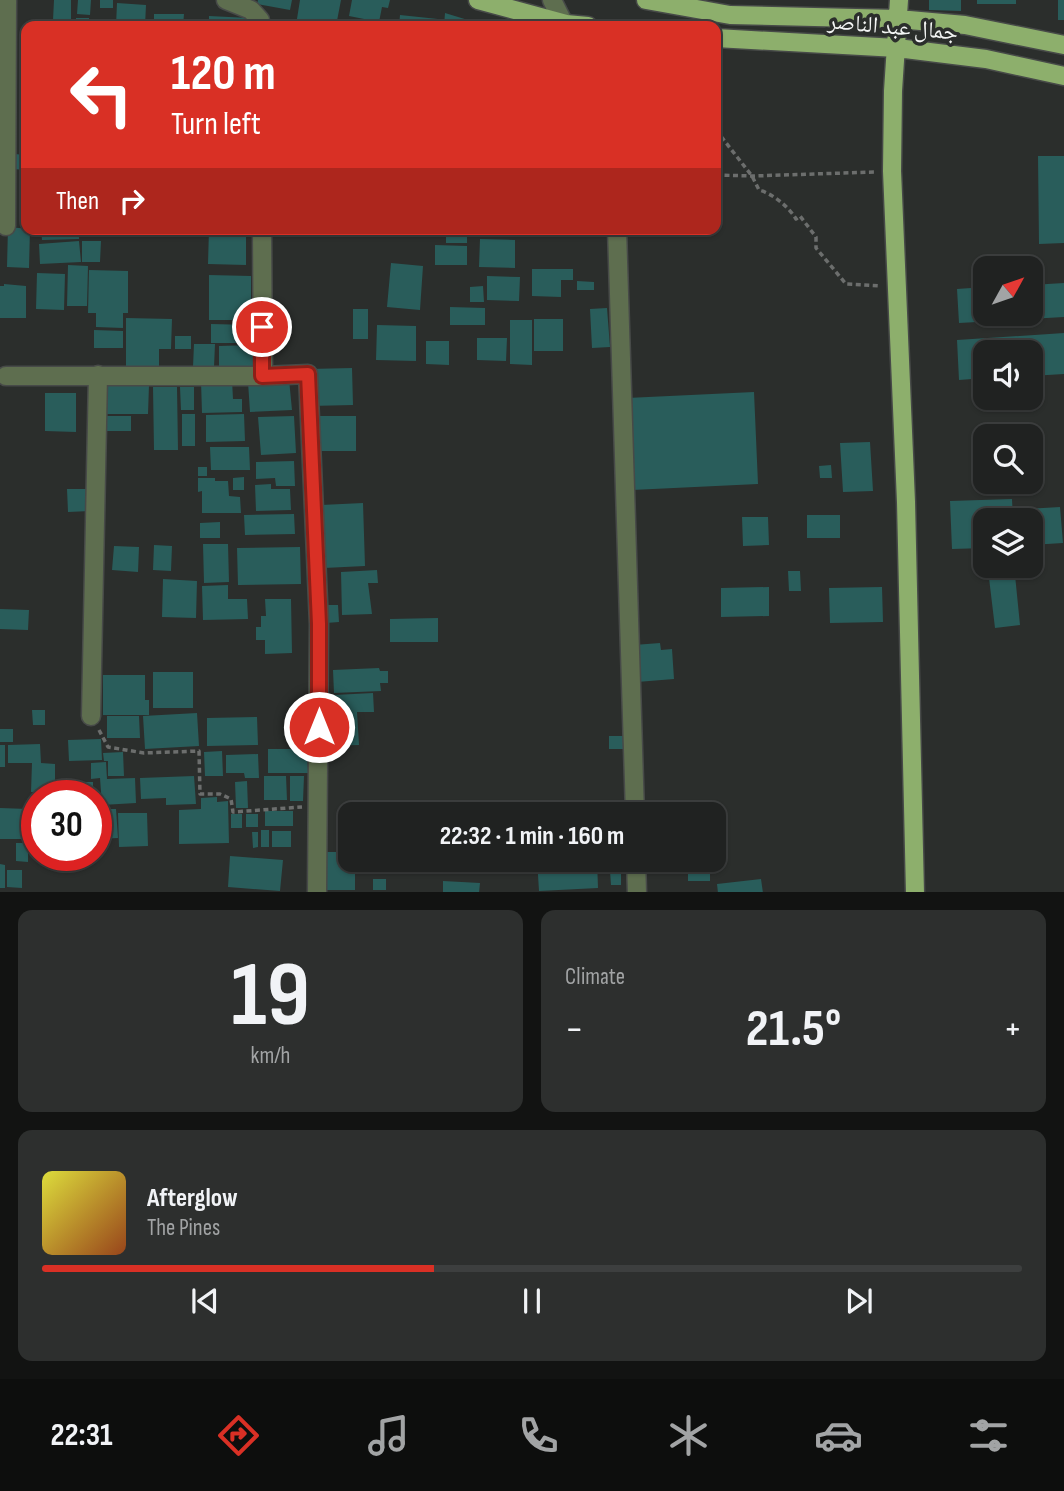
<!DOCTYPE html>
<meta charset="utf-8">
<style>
:root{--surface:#202221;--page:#2d2f2e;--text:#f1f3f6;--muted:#a2a4a5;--line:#3d3f3f;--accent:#d93025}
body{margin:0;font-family:"Sofia Sans Condensed","Noto Naskh Arabic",sans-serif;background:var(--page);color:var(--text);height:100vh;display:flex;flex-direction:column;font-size:26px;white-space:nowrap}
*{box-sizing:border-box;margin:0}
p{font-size:23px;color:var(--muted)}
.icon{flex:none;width:38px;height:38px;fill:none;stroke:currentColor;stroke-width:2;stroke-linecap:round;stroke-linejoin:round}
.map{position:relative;height:892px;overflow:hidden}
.drawer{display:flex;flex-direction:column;gap:18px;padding:18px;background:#121312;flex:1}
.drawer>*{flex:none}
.top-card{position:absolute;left:21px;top:21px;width:700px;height:214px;border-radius:14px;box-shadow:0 2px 5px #0004,0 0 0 2px var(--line);background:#d93025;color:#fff;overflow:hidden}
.needle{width:46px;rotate:50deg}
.tools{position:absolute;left:973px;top:256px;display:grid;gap:14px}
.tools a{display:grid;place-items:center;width:70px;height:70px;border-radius:14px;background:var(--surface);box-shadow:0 2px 5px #0004,0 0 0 2px var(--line);font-size:35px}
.speed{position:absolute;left:21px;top:780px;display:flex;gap:14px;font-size:35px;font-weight:700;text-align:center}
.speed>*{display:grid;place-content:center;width:91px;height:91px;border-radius:50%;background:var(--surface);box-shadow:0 2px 5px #0004,0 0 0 2px var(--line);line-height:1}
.speed .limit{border:10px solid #d22;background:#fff;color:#111}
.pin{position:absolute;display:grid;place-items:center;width:60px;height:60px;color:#fff;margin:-30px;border:4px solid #fff;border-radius:50%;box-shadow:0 2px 7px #0007}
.me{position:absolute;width:77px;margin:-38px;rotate:0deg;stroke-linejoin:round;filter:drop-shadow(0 0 5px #0008)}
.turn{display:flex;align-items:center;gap:24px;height:147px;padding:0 35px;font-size:32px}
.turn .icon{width:91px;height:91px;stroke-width:2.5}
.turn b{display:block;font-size:49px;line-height:60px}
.then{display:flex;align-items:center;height:66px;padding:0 35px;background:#0003;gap:14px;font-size:26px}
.big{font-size:52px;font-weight:700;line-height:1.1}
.drawer .tile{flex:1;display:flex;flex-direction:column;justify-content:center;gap:10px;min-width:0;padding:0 24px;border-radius:14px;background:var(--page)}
.drawer .dial{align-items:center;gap:0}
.dial b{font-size:91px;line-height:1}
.song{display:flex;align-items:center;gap:21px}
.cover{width:84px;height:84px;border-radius:10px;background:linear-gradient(135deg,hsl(60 70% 55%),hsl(20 70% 35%))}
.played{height:7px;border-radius:4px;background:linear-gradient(90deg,var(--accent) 40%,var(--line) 40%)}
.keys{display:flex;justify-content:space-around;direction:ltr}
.heat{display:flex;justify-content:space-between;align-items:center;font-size:38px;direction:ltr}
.drawer .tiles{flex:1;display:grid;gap:18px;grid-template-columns:1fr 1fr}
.tile:last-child{grid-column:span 2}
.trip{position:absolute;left:338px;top:802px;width:388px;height:70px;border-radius:14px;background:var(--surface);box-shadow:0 2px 5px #0004,0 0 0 2px var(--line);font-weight:700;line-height:70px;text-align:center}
.tabs{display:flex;height:112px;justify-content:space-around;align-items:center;background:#0d0e0d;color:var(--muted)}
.tabs .icon{width:49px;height:49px}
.tabs .on{color:var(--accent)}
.tabs b{font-size:32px;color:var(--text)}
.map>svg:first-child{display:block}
.building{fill:#295d5b}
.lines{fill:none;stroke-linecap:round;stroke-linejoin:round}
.minor-casing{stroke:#474a48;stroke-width:21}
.major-casing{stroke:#474a48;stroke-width:21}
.path{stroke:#6c6e6d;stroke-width:3.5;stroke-dasharray:5 3.5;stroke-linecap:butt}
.minor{stroke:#5e6e4f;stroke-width:18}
.major{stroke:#8daf6c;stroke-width:18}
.route-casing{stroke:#8d1f18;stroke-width:18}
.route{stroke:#d93025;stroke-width:12}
.labels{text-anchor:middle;stroke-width:7;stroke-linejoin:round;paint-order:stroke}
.street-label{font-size:23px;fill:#f3f5f4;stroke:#2b2e2c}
</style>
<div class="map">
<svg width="1064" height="893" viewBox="0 0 1064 893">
<rect width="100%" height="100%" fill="#2b2e2c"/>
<!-- building -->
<path class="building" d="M54 0H71V20H53Z
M78 0H91L90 15 77 14Z
M100 0H113V8H100Z
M258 0H292L290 10 257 4Z
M300 0H341L336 26 296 25Z
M352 0H390L388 8 382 7 379 22 349 16Z
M929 0H961V11L929 10Z
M977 0H1016V4H977Z
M1058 0H1064V20H1058Z
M117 3 146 5 145 26H116Z
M445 13 481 24V26H444Z
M154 14H184L183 26H154Z
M400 15 438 19 437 26H399Z
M209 16 249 18V26H209Z
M76 18H89V26H76Z
M22 72H26V117H24Z
M15 154 25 155 24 170 14 169Z
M1038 156H1064V243L1039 244Z
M8 227 30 229 29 268 7 267Z
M41 229H79V239L42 240Z
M209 229H246V265L208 264Z
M446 232H467V243H446Z
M480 239 515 240V268L479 267Z
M79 241 81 262 40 264 39 244Z
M82 241H101L100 262H82Z
M435 245 467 246V265H435Z
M391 263 423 266 420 310 387 307Z
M68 265 88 266 87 306H67Z
M532 269H573V280H561V297L532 296Z
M89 270 128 271V313H123V328L96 327V313H88Z
M37 273 65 274 64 310 36 309Z
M209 275 251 276V320H209Z
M487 276 520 277 519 301 487 300Z
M577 281 594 282V290H577Z
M1064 283V317L959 323 957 289 985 287V313H1031V285Z
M4 284 26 286V318H0V286H4Z
M483 286 484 302H470V287Z
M450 307 485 308V325H450Z
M607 308 610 347 592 348 590 309Z
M353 309H368V339H353Z
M126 318 172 319 171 349H159V367L126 366Z
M534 319H563V351H534Z
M510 320H532V365L510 364Z
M211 324 251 325V343H211Z
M377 325 416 326V361L376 360Z
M94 330 123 331V348H94Z
M1064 333V374L1031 376V352H985V378L959 380 957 340Z
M175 336H191V349H175Z
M477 338H507L506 361 477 360Z
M426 341H449V365L426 364Z
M194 344H215L214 367H193Z
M253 345V367L219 368V346Z
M352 368 353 405 310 406 309 369Z
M289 379 292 410 250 412 248 382Z
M232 380 233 399H242V412L202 413 201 381Z
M106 384 149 385 148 414H106Z
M153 387H177L178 450H154Z
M180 387H194V410H181Z
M754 392 758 484 632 490 627 398Z
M45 393H76V432L45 431Z
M182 414H195V446H182Z
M244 414 245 441 206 442V415Z
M107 416H131V431H107Z
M294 416 296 453 261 455 258 417Z
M318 416H356V451H319Z
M870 442 873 491 843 492 840 443Z
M210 447H249L250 470H211Z
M294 461 295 486H276L275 478 256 479V462Z
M831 465 832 478H820L819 466Z
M198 467H207V476H198Z
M244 477V490H233V478Z
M198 478H215V481H228L229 496 240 497 241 513H202V491L198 492Z
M271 484V489H290L291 510 256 511 255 485Z
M67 489H90V511L68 512Z
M1012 499 1013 520H985V548L952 549 950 501Z
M363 503 365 566 324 568 321 505Z
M1060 507 1063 543 1031 545V520H1026V509Z
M294 514 295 534 245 535 244 515Z
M807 515H840V538H807Z
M742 517H768L769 545 743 546Z
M220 522V538H200V523Z
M203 544H228L229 582 204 583Z
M154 545 172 546 171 571 153 570Z
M114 546 139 547 138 572 112 570Z
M300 547 301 584 238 585 237 548Z
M377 570 378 583H368L372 614 342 615 341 572Z
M788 571H800L801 591H789Z
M1015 575 1020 625 995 628 989 578Z
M163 579 197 581 196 618 162 617Z
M228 585V599H247L248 619 203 620 202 586Z
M769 587V616L721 617V588Z
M882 587 883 622 830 623 829 588Z
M265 599H291L292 653 265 654V640H256V627H261V616H266Z
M325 605H338L339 622 326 623Z
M0 609 29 610 28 630 0 629Z
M438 618V642H390V619Z
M660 643 661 650 672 649 674 679 637 682 634 645Z
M379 668 380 671H388V683H380L381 691 334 693 333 670Z
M153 672H193V708H153Z
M103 675H145V700H149V715H103Z
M373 693 374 712H357L359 745 327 746 325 714H335L334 695Z
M32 710H45V725H33Z
M197 713 199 746 145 749 143 716Z
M107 716H139L140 738H107Z
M257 717 258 745 207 746V718Z
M0 729H13V742H0Z
M609 736H624V749H609Z
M101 739 102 760 69 761 68 740Z
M40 744 41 763 55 764V785H67V795L56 796V793L31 792 32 763H8V745Z
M0 745H5V767H0Z
M268 749H307L308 773H268Z
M222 751 223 776H205L204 752Z
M123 752 124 776H108V761H104L103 753Z
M258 754 259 778H245L244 773H226V755Z
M106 762 107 779 135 778 136 803 102 805 100 778 91 779V763Z
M194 776 196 804 166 805V798L141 799 140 778Z
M264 776H286L287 800H264Z
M290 776H304L303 801H290Z
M247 781 248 808H236L235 782Z
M72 782H93V796H72Z
M217 797V802L228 801 229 843 179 844V810L201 809V798Z
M0 808 28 809 27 839H0Z
M96 809H116L118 838 96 839Z
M265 811H293V826H265Z
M30 812H37V828H29Z
M118 813H147L148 846 119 847Z
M231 814H242V828H231Z
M246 814H258V827H246Z
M261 830H269V847H261Z
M272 831H291V847H272Z
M252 832H258V847L253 848Z
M16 843H28V862L16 861Z
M321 852H350V859H355V890H321Z
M230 856 283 860 280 891 228 887Z
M537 859H597L598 888 539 891Z
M649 859H690V865H649Z
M0 864 5 865V888H0Z
M710 866V881H688V867Z
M7 870H22V888L7 887Z
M610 871H621V885H611Z
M373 879H386V890H373Z
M761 879 763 893H718L717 884Z
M443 881 480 883 479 893H443Z"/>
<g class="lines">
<defs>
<path id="minor" d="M226 0 251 10 260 20V26
M552 0 565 26
M6 226 7 0
M262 229 263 376
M617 229 635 814
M6 376H263L308 374 319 624 317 893
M91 716 98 375
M636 859 637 893"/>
<path id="major" d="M478 0 566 24 588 26
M646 0 730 15 898 19 965 25 1064 45
M899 0 893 91 892 171 906 502 915 893
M716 38 897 48 986 59 1064 76"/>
</defs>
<!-- minor casing -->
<use href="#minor" class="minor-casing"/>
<!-- major casing -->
<use href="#major" class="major-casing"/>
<!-- path -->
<path class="path" d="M716 130 752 176 759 190C773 194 788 206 796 219L800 216 816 237V248L846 284 881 286
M716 175 752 176 875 172
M99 730 108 747 144 753 199 751 200 794H220L231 799 233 812 302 807"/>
<!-- minor -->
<use href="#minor" class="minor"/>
<!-- major -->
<use href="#major" class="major"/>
</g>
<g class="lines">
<defs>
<path id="route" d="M262 327V376L308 374 319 624V727"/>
</defs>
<!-- route casing -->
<use href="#route" class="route-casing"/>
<!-- route -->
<use href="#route" class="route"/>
</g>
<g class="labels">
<!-- street labels -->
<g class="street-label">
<text transform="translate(893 26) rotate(5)" y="8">جمال عبد الناصر</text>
</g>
</g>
</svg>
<div class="tools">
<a><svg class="needle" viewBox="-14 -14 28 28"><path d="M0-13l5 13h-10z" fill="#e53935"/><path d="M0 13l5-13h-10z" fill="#a2a4a5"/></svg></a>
<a><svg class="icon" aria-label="sound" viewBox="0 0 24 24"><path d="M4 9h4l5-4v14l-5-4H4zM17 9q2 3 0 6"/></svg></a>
<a><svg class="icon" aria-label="search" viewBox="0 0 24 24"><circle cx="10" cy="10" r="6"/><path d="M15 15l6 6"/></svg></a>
<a><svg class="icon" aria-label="layers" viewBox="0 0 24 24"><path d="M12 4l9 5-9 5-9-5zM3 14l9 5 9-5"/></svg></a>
</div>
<div class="speed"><div class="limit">30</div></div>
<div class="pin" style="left:262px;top:327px;background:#d93025"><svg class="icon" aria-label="arrive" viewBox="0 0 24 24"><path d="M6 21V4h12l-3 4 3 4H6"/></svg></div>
<svg class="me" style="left:319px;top:727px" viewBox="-20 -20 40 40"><circle r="17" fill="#d93025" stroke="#fff" stroke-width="3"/><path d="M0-11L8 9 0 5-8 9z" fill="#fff"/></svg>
<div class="trip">22:32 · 1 min · 160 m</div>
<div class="top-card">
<div class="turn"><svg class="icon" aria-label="left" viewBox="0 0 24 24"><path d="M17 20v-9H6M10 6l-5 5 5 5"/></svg><div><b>120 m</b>Turn left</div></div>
<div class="then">Then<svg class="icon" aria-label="right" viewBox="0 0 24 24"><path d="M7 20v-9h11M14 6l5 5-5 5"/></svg></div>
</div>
</div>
<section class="drawer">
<div class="tiles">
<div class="tile dial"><b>19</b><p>km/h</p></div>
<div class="tile"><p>Climate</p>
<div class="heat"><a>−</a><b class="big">21.5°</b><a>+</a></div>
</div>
<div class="tile">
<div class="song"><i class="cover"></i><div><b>Afterglow</b><p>The Pines</p></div></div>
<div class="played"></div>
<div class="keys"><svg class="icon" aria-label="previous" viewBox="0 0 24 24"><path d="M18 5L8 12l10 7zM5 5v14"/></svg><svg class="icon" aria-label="pause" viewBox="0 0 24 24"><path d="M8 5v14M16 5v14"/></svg><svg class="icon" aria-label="next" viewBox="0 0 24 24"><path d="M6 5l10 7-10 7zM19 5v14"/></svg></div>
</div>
</div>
</section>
<nav class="tabs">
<b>22:31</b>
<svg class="icon on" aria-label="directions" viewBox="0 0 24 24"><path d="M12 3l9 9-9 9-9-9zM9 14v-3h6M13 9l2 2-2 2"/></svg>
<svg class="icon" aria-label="music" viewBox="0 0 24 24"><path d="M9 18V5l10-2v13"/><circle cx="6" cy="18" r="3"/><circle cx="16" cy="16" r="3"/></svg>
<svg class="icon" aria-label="phone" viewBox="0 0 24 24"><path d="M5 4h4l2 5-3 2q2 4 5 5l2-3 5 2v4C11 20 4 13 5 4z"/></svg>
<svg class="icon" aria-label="climate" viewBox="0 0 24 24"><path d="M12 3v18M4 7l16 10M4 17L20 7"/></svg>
<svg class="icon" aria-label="car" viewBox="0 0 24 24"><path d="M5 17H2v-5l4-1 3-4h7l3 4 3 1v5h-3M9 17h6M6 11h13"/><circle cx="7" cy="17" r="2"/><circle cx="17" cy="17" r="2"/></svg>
<svg class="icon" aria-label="filters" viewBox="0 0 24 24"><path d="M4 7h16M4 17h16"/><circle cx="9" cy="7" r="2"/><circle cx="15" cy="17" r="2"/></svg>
</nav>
